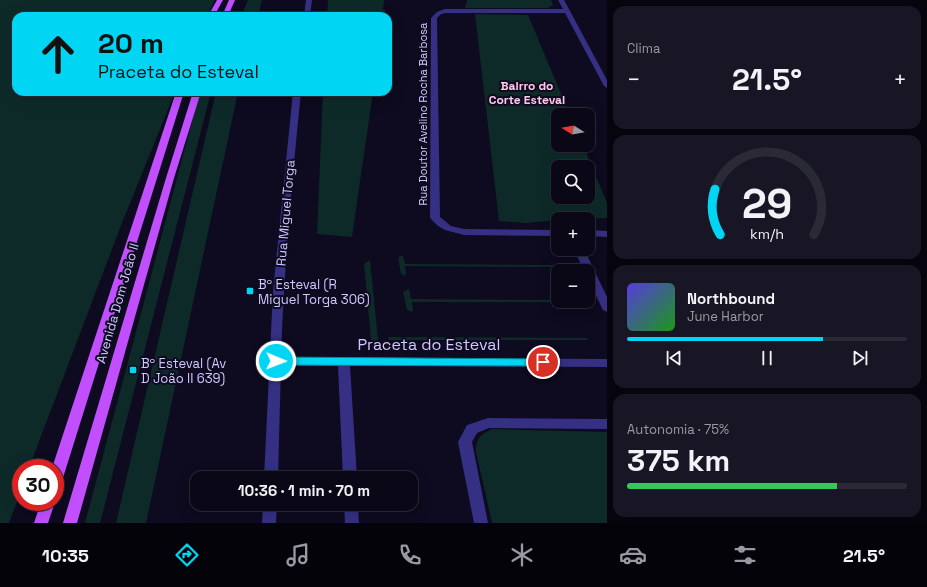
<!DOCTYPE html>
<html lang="pt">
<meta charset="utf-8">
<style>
:root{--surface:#0a0817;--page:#181624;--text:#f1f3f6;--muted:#999aa1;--line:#2a2936;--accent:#00d5f3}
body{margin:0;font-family:"Space Grotesk",sans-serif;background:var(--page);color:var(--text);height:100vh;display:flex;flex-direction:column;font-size:15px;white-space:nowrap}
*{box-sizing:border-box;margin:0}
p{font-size:13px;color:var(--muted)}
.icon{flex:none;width:22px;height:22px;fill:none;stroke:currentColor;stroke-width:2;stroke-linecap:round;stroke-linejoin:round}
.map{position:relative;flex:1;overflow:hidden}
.side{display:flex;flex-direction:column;gap:6px;padding:6px;background:#06040d;width:320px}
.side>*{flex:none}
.banner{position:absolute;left:12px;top:12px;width:380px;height:84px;border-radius:12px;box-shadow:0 4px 16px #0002,0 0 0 1px var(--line);background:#00d5f3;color:#111;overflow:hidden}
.needle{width:26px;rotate:281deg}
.tools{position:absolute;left:551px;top:108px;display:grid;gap:8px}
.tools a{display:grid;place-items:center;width:44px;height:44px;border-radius:8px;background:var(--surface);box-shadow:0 4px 16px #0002,0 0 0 1px var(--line);font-size:20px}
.speed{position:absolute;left:12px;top:459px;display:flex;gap:8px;font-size:20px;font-weight:700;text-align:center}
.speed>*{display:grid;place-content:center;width:52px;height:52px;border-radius:50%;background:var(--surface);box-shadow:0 4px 16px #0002,0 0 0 1px var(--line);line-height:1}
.speed .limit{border:6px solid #d22;background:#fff;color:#111}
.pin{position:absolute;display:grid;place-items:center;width:34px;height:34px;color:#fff;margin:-17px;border:2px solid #fff;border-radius:50%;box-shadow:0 1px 4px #0007}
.me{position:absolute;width:44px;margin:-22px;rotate:91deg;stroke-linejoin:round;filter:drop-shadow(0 0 3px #0008)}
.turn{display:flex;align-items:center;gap:14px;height:84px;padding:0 20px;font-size:18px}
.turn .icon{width:52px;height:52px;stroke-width:2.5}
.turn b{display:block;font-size:28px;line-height:34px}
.big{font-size:30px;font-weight:700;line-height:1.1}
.side .card{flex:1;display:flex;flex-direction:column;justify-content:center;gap:6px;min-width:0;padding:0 14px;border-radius:12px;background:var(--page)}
.side .dial{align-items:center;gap:0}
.dial svg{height:104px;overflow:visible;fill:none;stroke:var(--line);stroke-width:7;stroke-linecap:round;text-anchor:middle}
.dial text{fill:var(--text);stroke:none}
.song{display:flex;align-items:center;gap:12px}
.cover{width:48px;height:48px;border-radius:6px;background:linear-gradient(135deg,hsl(250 70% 55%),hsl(120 70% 35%))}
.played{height:4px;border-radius:2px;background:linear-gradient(90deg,var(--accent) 70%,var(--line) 70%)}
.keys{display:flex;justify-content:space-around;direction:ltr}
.heat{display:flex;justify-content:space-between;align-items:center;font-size:22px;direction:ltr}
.charge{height:6px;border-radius:3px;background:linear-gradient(90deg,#34c759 75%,var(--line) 0)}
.trip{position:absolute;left:190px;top:471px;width:228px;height:40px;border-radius:12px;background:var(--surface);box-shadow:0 4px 16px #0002,0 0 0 1px var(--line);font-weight:700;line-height:40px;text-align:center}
.tab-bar{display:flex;height:64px;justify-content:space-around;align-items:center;background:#040309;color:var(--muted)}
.tab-bar .icon{width:28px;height:28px}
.tab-bar .active{color:var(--accent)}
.tab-bar b{font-size:18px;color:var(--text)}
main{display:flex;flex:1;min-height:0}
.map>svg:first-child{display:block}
.green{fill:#0d2a29;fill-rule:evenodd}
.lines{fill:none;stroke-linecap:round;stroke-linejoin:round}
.minor{fill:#353083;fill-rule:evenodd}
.primary{fill:#c24fff;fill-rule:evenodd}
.route{fill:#00d5f3;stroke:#008a9e}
.poi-dot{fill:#00d5f3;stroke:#0e0a1f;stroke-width:1.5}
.labels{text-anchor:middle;stroke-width:4;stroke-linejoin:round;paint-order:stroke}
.far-street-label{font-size:11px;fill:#d0c8ff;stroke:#0e0a1f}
.far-neighbourhood-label{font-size:12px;font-weight:bold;fill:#ffcaea;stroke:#0e0a1f}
.street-label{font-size:13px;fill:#d0c8ff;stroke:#0e0a1f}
.poi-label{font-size:13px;fill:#d0c8ff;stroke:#0e0a1f;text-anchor:start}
.near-street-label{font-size:16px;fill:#d0c8ff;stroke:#0e0a1f}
</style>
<main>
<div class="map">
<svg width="607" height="523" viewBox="0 0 607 523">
<rect width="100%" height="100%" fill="#0e0a1f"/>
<!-- green -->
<path class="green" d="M0 0H215L207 16H16V92H175L120 228 29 468H21V491L9 523H0Z
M248 0H262L258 16H241Z
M328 0H384L383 10H385L384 16H327Z
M467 0H551L553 5 548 8H465Z
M475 14 528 15 570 115H558V145H583L607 203V218L558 219V220L526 223 499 221ZM558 167H588V197H558Z
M200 92H211L100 523H85Z
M216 92H238L146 523H116Z
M323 92H373L352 237 317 234Z
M400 256H403L405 264 556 265 557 267 405 266 406 276 401 274 398 258Z
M370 260 379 349 374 345 371 339 364 264Z
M409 289 411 299 558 300V301L571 302H412L413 312 407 310 403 292Z
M388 337 587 338 588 340H389Z
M492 429 607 432V523H492L476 452C476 438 480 435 492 429Z"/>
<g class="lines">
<!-- minor -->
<path class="minor" d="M306 0H312L310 16H304Z
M558 0H564L570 11 607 80V88L604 86 565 13H446L441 14 437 18 440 217 451 226 464 229 558 230V236L464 235 445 230 438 226 430 218 431 18 437 12 445 9H563Z
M293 92H301C292 180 284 268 281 357L607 359V367L350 366 357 478H343L338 366 281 365 278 478H264L273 291Z
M588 230 607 231V237L588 236Z
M574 249H584L607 297V312L603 310 602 308 588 279V271H584Z
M488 418 607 419V429L489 428 477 433 472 442 488 523H474L458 442 467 425Z
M263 504H277L276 523H262Z
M344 504H358L359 523H345Z"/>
<!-- primary -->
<path class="primary" d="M217 0H223L214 16H208Z
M229 0H235L228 16H222Z
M176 92H184L62 481 60 485 55 487V468H52Z
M193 92H201L174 178 77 523H63L166 178Z
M41 502H55L48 523H34Z"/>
</g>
<!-- route -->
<path class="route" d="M276 357 543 359 547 360 548 362 547 365 543 366 276 365 272 364 270 361 272 358Z"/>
<!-- markers -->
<g class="poi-dot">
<rect x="246" y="287" width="8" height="8" rx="2"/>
<rect x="129" y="366" width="8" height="8" rx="2"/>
</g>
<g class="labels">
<!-- far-street labels -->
<g class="far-street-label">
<text transform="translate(423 114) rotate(-90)" y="4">Rua Doutor Avelino Rocha Barbosa</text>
</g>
<!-- far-neighbourhood labels -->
<g class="far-neighbourhood-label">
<text x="527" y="90">Bairro do<tspan x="527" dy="14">Corte Esteval</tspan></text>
</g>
<!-- street labels -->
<g class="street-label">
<text transform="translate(285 213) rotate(-85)" y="5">Rua Miguel Torga</text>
<text transform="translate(117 303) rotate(-74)" y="5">Avenida Dom João II</text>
</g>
<!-- poi labels -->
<g class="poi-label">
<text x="258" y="289">Bº Esteval (R<tspan x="258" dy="15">Miguel Torga 306)</tspan></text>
<text x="141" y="368">Bº Esteval (Av<tspan x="141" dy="15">D João II 639)</tspan></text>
</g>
<!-- near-street labels -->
<g class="near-street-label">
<text x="429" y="350">Praceta do Esteval</text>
</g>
</g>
</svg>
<div class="tools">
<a><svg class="needle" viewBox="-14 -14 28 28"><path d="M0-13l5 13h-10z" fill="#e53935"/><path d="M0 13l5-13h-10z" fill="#999aa1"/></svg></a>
<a><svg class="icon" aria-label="search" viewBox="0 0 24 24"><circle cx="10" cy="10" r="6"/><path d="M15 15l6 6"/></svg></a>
<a>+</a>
<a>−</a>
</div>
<div class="speed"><div class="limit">30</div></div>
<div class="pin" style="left:543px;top:362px;background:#d93025"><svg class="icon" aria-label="arrive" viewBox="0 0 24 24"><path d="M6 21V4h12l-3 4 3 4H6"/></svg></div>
<svg class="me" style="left:276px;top:361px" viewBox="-20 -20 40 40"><circle r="17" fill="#00d5f3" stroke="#fff" stroke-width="3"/><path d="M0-11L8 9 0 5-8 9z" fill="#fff"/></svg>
<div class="trip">10:36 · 1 min · 70 m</div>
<div class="banner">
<div class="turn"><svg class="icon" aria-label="ahead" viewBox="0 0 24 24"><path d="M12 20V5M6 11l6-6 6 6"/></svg><div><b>20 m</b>Praceta do Esteval</div></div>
</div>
</div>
<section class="side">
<div class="card"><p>Clima</p>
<div class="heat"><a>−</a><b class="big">21.5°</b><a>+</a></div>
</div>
<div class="card dial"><svg viewBox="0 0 100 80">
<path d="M14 69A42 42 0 1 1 86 69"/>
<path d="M14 69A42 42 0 0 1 10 34" stroke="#00d5f3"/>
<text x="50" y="56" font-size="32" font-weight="700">29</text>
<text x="50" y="72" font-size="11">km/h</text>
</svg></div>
<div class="card">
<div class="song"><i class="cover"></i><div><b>Northbound</b><p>June Harbor</p></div></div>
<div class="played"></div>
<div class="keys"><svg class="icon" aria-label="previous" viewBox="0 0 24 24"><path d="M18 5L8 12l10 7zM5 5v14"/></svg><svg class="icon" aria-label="pause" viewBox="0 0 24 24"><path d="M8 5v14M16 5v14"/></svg><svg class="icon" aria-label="next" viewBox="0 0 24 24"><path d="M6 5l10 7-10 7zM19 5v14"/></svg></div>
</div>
<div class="card"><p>Autonomia · 75%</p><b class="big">375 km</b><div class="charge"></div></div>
</section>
</main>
<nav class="tab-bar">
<b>10:35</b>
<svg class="icon active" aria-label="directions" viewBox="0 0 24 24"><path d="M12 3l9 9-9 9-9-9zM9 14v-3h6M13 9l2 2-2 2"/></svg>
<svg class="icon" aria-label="music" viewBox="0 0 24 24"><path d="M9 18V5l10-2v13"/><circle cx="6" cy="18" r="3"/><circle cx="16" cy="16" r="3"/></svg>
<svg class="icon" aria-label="phone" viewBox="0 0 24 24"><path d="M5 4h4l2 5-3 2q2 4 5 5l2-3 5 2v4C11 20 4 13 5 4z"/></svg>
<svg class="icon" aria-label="climate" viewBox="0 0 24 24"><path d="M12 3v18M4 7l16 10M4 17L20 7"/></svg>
<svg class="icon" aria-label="car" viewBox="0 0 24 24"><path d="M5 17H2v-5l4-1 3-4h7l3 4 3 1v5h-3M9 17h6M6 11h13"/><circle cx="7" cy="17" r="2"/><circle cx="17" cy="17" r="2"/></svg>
<svg class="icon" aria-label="filters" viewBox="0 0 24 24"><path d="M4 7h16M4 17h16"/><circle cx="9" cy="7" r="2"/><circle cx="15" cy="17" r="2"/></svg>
<b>21.5°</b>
</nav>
